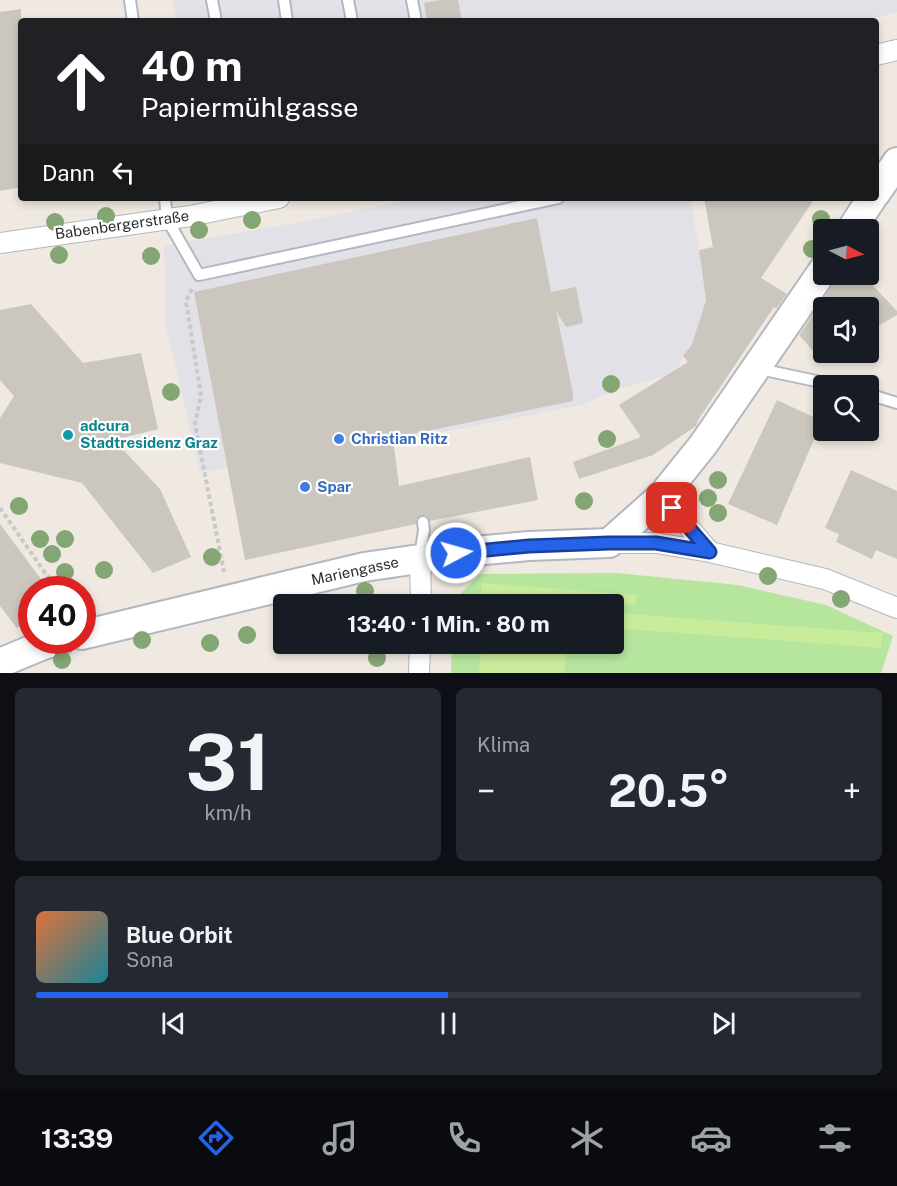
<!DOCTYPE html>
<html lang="de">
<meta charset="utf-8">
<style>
:root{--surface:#171b24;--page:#242831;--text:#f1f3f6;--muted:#9ea1a6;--line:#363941;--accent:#2563eb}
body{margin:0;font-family:"Public Sans",sans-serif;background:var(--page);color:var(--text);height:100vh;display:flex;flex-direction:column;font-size:22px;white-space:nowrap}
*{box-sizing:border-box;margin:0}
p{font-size:20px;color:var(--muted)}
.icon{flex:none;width:33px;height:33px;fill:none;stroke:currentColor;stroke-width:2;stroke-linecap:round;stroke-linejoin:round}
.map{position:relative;height:673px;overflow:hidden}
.panel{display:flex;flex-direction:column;gap:15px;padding:15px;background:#0d0f14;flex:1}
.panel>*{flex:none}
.banner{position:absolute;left:18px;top:18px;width:861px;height:183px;border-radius:6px;box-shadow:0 3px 9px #0003;background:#202124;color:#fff;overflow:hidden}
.needle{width:39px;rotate:96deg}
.controls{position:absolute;left:813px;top:219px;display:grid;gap:12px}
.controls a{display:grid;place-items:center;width:66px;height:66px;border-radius:6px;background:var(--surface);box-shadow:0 3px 9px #0003;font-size:30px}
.speed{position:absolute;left:18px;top:576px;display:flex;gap:12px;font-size:30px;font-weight:700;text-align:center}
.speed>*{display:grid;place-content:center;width:78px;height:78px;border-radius:50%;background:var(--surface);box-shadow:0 3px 9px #0003;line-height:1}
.speed .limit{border:9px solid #d22;background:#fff;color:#111}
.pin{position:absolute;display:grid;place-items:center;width:51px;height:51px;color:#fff;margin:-26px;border-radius:12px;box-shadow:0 3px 9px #0006}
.me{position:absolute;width:66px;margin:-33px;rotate:84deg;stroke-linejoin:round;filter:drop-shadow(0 0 4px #0008)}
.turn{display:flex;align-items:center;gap:21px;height:126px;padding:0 24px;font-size:27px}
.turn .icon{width:78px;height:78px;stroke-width:2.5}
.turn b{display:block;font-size:42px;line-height:51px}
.then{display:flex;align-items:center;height:57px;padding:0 24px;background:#0003;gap:12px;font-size:22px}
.big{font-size:45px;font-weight:700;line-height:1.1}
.panel .tile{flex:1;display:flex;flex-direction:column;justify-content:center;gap:9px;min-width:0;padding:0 21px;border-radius:9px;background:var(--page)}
.panel .dial{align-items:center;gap:0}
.dial b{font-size:78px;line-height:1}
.song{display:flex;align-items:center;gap:18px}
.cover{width:72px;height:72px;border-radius:9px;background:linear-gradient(135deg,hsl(20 70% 55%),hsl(190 70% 35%))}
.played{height:6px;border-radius:3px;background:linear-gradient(90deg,var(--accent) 50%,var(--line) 50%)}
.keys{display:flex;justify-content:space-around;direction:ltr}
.heat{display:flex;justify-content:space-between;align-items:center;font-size:33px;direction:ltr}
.panel .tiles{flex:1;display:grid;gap:15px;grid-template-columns:1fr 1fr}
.tile:last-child{grid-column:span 2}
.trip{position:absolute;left:273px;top:594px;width:351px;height:60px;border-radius:6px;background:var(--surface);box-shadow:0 3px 9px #0003;font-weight:700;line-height:60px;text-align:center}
.tab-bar{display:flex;height:96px;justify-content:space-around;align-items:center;background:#090b0e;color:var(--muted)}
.tab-bar .icon{width:42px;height:42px}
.tab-bar .active{color:var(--accent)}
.tab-bar b{font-size:27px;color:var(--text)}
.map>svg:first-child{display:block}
.industrial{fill:#e3e1e8}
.green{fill:#b6e59e}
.pitch{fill:#c9ec9a}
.building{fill:#cbc7bf}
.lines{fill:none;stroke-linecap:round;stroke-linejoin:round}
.lane-casing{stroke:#b4b7c1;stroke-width:14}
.street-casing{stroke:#b4b7c1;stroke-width:22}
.secondary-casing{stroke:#b4b7c1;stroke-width:32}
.path{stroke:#c9c9c9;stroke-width:4;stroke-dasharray:4.5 3;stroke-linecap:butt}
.lane{stroke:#fff;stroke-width:10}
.street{stroke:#fff;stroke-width:20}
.secondary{stroke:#fff;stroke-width:28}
.tree{fill:#84a574}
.route-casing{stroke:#184099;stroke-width:15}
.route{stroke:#2563eb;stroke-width:10}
.culture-dot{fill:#0f9aa8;stroke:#fff;stroke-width:2}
.shop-dot{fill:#3f7fe0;stroke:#fff;stroke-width:2}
.labels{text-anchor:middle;stroke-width:4.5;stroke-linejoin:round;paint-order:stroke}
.street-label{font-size:15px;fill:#2e2e2e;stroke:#fff}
.culture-label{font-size:15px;font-weight:bold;fill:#0d838f;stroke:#fff;text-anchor:start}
.shop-label{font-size:15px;font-weight:bold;fill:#366cbe;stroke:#fff;text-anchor:start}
</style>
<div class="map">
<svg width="897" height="673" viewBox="0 0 897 673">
<rect width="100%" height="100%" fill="#efe9e1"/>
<!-- industrial -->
<path class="industrial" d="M173 0H897V12L866 21H176Z
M414 198H691L706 300 692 344 683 356 677 373 618 389 582 405 382 444 200 472 166 326 164 246 317 219Z"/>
<!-- green -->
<path class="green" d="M616 573 738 585 826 605 893 636 881 673H451L452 644H614V604H452V602L480 574Z"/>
<!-- pitch -->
<path class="pitch" d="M482 583 637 595 636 605 481 593Z
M614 613 882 633 881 648 614 628Z
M482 644H567L564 673H479Z"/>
<!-- building -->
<path class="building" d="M441 0H458L462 21H427L424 3Z
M21 9V187L0 191V12Z
M704 198H815L761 278 787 294 776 309 774 307 698 420 696 426 653 455 579 479 573 462 641 437 619 405 688 362 683 356 692 344 706 300 699 250 713 247Z
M537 218 551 292 576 287 583 323 566 327 556 311 573 393V401L393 438 399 486 530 457 538 500 430 521 426 515H422L416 519V524L245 560 194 292Z
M839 274H862L897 311V315L868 332V308H818Z
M31 304 83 363 141 353 158 429 114 440 160 489 191 557 153 573 82 483 0 463V418L14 396 0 380V310Z
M815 312 824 317V363L799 335Z
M777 400 822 421 777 525 728 504Z
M851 470 897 491V559L876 550 872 559 836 542 839 534 825 528Z
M0 524 49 590H32V623L17 628 0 606Z"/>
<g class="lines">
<defs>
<path id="lane" d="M130 0 133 21
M212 0 216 21
M284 0 287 21
M348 0 352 21
M412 0 416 21
M165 198 167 219 199 275 558 198
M759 364 769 371 840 386
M868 394 897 403
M420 557 424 530 423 522"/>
<path id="street" d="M876 55 897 50
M0 243 190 216 279 198
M662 496 710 552
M609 543H656L710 552 825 579 897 608
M420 557 421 604
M419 673 420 644"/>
<path id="secondary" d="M876 193 897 162
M851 230 872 198
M82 635 364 567 474 551 529 546 609 543 662 496 703 445 824 269
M0 663 43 645 61 640"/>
</defs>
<!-- lane casing -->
<use href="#lane" class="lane-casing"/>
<!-- street casing -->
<use href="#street" class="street-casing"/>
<!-- secondary casing -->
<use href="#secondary" class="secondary-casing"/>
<!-- path -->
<path class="path" d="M192 289 186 301 201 396 195 424 224 572
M0 508 57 590"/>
<!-- lane -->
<use href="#lane" class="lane"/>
<!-- street -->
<use href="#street" class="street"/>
<!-- secondary -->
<use href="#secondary" class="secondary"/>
</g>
<!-- trees -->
<g class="tree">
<circle cx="106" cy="216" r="9"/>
<circle cx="821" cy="219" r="9"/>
<circle cx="252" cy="220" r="9"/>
<circle cx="55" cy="222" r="9"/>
<circle cx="199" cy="230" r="9"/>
<circle cx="812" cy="249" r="9"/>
<circle cx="59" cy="255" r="9"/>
<circle cx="151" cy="256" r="9"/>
<circle cx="611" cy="384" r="9"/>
<circle cx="171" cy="392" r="9"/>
<circle cx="607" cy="439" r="9"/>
<circle cx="718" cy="480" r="9"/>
<circle cx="708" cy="498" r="9"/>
<circle cx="584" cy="501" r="9"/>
<circle cx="19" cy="506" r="9"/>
<circle cx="718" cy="513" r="9"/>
<circle cx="40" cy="539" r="9"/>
<circle cx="65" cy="539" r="9"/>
<circle cx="52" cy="554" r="9"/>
<circle cx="212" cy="557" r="9"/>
<circle cx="104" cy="570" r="9"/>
<circle cx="65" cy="572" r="9"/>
<circle cx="768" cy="576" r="9"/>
<circle cx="365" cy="591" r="9"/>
<circle cx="841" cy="599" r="9"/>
<circle cx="247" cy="635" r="9"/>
<circle cx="142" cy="640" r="9"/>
<circle cx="210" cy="643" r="9"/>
<circle cx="377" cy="658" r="9"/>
<circle cx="62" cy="660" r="9"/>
</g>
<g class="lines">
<defs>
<path id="route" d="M456 553 529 546 609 543H656L710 552 672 508"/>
</defs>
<!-- route casing -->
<use href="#route" class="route-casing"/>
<!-- route -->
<use href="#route" class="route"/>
</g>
<!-- markers -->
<circle class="culture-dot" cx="68" cy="435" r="6"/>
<g class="shop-dot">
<circle cx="339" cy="439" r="6"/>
<circle cx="305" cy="487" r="6"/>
</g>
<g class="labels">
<!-- street labels -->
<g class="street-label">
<text transform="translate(122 225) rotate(-8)" y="5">Babenbergerstraße</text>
<text transform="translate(355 571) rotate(-12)" y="5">Mariengasse</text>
</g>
<!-- culture labels -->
<g class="culture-label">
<text x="80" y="431">adcura<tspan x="80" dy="17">Stadtresidenz Graz</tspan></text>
</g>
<!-- shop labels -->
<g class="shop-label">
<text x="351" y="444">Christian Ritz</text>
<text x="317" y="492">Spar</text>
</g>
</g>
</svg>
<div class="controls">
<a><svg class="needle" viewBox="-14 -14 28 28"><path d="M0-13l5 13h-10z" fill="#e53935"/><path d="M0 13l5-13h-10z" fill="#9ea1a6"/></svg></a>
<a><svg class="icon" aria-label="sound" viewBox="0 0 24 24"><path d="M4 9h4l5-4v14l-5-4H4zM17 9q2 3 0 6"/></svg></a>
<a><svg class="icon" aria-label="search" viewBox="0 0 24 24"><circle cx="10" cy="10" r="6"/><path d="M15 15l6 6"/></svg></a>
</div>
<div class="speed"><div class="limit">40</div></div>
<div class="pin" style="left:672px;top:508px;background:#d93025"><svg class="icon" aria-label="arrive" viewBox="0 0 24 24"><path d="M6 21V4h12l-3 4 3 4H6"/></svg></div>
<svg class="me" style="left:456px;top:553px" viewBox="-20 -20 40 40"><circle r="17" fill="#2563eb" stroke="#fff" stroke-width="3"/><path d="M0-11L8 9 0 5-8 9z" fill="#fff"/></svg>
<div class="trip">13:40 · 1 Min. · 80 m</div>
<div class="banner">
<div class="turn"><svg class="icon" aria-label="ahead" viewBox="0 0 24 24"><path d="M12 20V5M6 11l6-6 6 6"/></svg><div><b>40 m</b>Papiermühlgasse</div></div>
<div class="then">Dann<svg class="icon" aria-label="left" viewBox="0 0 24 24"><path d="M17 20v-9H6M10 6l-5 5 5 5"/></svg></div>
</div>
</div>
<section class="panel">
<div class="tiles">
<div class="tile dial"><b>31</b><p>km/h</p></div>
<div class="tile"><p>Klima</p>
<div class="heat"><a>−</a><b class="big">20.5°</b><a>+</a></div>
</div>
<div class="tile">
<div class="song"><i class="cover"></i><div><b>Blue Orbit</b><p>Sona</p></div></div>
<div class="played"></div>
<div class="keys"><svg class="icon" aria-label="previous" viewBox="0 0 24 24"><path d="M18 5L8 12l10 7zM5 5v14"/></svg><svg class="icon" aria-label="pause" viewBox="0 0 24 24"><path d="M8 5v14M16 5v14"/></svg><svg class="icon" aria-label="next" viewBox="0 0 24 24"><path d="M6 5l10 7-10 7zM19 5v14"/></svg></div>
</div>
</div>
</section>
<nav class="tab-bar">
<b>13:39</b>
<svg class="icon active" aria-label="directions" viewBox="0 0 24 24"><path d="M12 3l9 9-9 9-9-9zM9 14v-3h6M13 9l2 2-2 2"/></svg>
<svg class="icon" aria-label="music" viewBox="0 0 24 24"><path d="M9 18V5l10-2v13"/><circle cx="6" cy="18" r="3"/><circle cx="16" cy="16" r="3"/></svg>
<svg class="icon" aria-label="phone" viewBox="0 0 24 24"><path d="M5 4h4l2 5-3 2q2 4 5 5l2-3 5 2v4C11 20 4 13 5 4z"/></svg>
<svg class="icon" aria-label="climate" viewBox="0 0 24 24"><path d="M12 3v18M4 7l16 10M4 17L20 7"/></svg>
<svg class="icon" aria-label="car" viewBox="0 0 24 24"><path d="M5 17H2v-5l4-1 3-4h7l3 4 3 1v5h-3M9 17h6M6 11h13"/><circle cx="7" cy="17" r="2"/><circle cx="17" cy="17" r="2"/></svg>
<svg class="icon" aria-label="filters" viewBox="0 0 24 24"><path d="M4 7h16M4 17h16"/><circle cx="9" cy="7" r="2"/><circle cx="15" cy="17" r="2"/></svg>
</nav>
